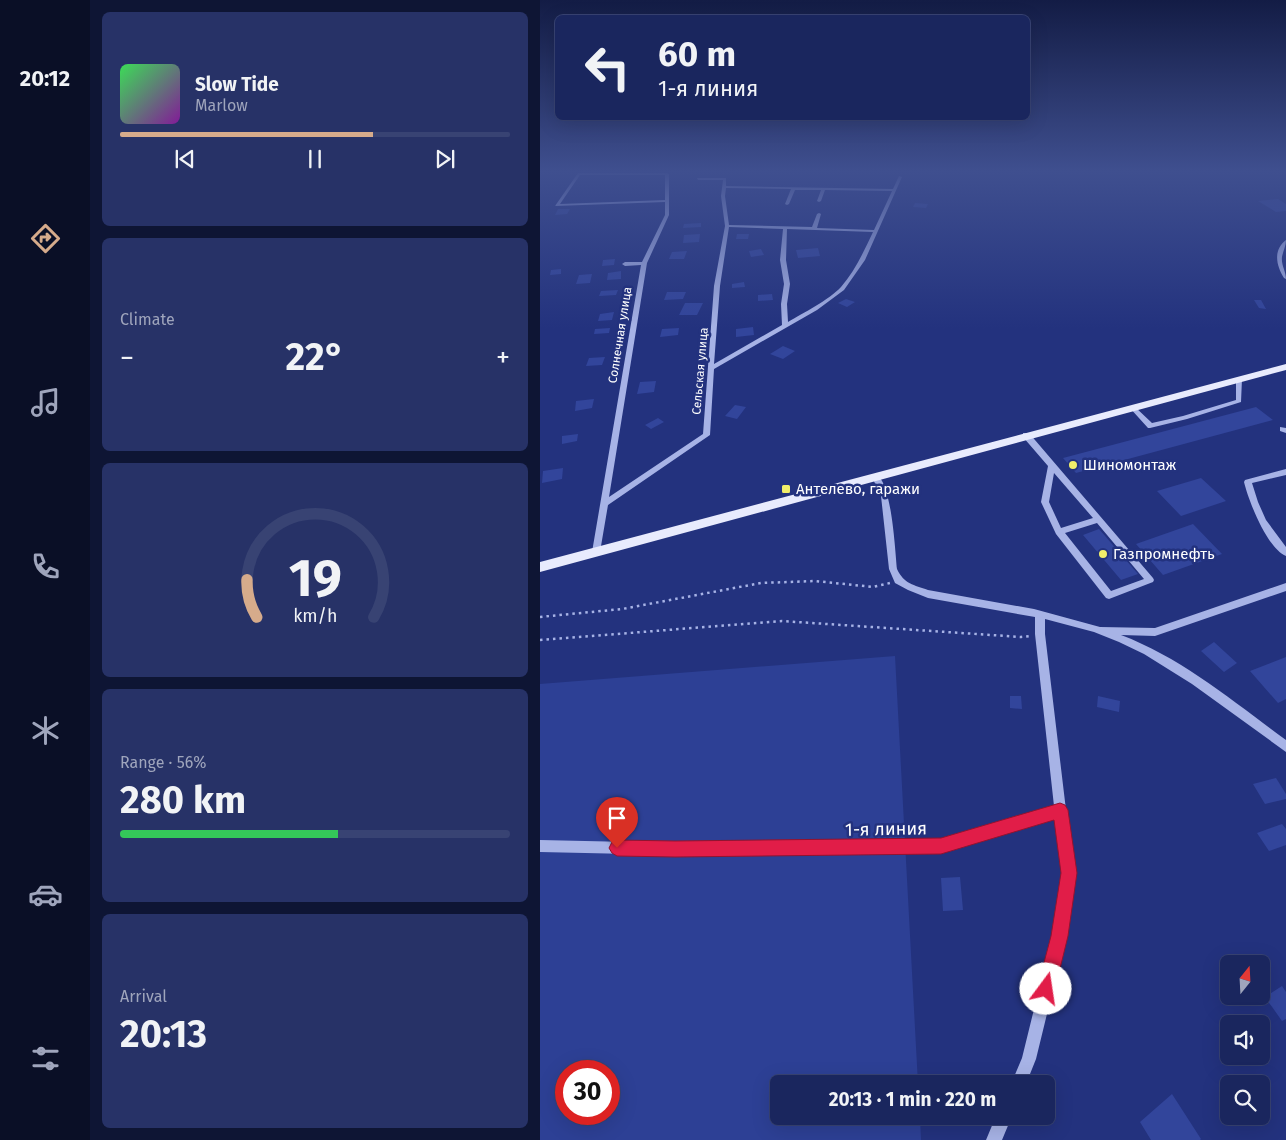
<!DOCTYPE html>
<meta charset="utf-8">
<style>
:root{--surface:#1a265e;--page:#273267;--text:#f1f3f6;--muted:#9fa5bc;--line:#384373;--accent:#d6ab8b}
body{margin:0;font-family:"Fira Sans",sans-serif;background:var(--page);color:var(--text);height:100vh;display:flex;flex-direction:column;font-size:19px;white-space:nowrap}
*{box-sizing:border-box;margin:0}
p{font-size:16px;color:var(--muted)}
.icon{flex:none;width:28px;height:28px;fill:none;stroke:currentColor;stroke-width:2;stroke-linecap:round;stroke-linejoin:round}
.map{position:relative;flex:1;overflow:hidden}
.details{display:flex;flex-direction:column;gap:12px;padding:12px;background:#0e1534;width:450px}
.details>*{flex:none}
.top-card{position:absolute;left:15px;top:15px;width:475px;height:105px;border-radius:8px;box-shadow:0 5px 20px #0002,0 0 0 1px var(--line);background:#1a265e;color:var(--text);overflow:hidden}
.needle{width:32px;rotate:18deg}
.controls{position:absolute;left:680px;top:955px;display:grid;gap:10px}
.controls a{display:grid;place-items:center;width:50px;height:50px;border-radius:8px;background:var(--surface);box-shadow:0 5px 20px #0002,0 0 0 1px var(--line);font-size:25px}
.speed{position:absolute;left:15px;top:1060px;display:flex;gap:10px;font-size:25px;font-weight:700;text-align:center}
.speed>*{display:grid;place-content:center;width:65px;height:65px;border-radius:50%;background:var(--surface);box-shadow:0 5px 20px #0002,0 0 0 1px var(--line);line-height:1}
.speed .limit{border:8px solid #d22;background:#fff;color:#111}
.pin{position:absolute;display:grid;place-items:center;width:42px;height:42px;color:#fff;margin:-51px -21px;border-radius:50% 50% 50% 0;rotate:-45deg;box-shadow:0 0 5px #0007}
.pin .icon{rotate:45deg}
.me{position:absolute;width:55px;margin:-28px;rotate:14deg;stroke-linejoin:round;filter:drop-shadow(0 0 4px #0008)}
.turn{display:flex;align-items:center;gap:18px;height:105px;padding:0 20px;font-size:22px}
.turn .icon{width:65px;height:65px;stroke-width:2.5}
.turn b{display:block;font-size:35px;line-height:42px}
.big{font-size:38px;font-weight:700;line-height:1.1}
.details .widget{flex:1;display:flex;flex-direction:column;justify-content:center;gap:8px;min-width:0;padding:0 18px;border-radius:8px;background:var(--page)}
.details .dial{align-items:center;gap:0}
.dial svg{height:130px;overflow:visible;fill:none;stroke:var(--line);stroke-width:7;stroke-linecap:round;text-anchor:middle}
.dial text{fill:var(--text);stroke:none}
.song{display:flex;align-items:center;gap:15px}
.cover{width:60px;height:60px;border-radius:8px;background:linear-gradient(135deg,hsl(130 70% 55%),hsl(290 70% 35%))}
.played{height:5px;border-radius:2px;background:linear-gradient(90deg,var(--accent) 65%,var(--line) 65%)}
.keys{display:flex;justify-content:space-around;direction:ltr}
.heat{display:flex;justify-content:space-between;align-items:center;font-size:28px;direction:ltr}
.charge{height:8px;border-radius:4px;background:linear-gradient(90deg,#34c759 56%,var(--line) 0)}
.trip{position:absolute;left:230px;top:1075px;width:285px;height:50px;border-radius:8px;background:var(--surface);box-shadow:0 5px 20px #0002,0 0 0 1px var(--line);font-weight:700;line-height:50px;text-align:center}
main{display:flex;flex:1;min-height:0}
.tab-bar{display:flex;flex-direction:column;width:90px;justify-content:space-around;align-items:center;background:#0a0f26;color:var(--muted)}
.tab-bar .icon{width:35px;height:35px}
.tab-bar .current{color:var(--accent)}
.tab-bar b{font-size:22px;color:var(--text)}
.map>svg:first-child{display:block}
.green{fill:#2d4095;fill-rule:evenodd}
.building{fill:#32459b}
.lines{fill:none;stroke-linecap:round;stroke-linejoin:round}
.path{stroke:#a7b3e6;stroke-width:2.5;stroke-dasharray:2.5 4;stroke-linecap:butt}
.minor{fill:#a7b3e6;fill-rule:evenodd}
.major{fill:#e8ebfd;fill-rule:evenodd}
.route{fill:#e11d48;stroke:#92132f}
.poi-dot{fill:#f1ee6a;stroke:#23327e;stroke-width:2}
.labels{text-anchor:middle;stroke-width:5;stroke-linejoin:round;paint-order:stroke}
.far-street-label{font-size:12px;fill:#fff;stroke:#23327e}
.poi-label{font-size:15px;fill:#fff;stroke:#23327e;text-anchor:start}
.near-street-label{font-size:18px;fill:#fff;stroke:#23327e}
</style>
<main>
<nav class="tab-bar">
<b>20:12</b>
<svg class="icon current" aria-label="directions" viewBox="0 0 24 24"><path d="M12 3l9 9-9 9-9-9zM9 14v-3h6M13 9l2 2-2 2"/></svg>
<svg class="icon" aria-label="music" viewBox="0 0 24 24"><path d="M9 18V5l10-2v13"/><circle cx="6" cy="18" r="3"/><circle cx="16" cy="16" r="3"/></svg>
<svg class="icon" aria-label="phone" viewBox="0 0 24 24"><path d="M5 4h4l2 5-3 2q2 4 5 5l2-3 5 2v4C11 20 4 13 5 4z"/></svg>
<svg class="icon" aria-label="climate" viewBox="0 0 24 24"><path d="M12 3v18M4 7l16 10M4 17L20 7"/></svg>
<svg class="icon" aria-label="car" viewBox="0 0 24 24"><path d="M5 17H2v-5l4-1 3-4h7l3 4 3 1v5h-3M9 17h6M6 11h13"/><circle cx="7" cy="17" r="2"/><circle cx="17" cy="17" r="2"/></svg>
<svg class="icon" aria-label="filters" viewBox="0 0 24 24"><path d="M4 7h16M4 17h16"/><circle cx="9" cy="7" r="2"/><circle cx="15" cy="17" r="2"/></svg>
</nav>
<section class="details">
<div class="widget">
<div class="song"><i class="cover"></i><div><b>Slow Tide</b><p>Marlow</p></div></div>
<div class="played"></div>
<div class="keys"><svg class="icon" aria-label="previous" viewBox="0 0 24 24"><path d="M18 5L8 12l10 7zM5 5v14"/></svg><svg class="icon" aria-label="pause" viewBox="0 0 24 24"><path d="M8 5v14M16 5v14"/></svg><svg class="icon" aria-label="next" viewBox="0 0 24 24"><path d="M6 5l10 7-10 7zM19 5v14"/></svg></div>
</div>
<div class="widget"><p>Climate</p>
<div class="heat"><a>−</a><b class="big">22°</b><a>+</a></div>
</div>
<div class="widget dial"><svg viewBox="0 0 100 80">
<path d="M14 69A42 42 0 1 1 86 69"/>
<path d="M14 69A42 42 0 0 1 8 46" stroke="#d6ab8b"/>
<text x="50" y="56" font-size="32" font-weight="700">19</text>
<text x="50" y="72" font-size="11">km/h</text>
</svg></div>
<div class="widget"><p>Range · 56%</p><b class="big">280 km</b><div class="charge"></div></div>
<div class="widget"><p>Arrival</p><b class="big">20:13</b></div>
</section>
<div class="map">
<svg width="746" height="1140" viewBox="0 0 746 1140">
<rect width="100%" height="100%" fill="#23327e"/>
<!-- green -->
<path class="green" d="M355 656 378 1084H239V1116H380L381 1140H0V684ZM26 1071H69V1114H26Z"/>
<!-- building -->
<path class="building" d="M738 199 746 204V211L736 212 718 201Z
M375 203 388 204 386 208 373 207Z
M18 209H30L27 214 15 215Z
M161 223V227L143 228 144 224Z
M160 234 159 242 143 243 144 235Z
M197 234H209L208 239H196Z
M278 248 280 256 258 258 256 250Z
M221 249 224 255 211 257 209 251Z
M147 251 144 259H129L132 252Z
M75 259 74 265 62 266 63 260Z
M21 269V274L10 275 11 270Z
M81 271V279L67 280 68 273Z
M52 274 50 283 36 284 39 275Z
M204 282 205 287 192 288V284Z
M78 290 76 295 59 296 61 291Z
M127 292H146L143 299 124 300Z
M232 294 233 300 218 301V295Z
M306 299 315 302 307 307 298 303Z
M714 300H721L726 309 719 308Z
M145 303H163L157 315H139Z
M74 312 72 320 58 321 60 314Z
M213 327 214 335 196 337V329Z
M70 328 69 333 54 334 55 329Z
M139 328 138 335 120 337 122 329Z
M243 346 255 351 243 359 230 354Z
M65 357 62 365 46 366 49 358Z
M116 381 114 392 97 394 100 382Z
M54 399 52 408 35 411 36 401Z
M195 405 206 407 197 419 185 416Z
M716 407 733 420 536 473 523 458Z
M118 418 124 422 111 429 105 425Z
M38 434 37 441 22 444V436Z
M23 468 22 479 2 483 3 471Z
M661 478 686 501 641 516 617 491Z
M653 524 682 554 623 575 596 544Z
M559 529 598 574 581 580 543 535Z
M674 642 697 663 684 672 661 651Z
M746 657V699L738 703 710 671Z
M470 696H481L482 709 470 708Z
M558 696 580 701 579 712 557 707Z
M736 778 746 794V799L725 804 713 784Z
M742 824 746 829V845L729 851 717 833Z
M420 877 423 910 403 911 401 878Z
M742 986 746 992V1019L742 1021 725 997Z
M632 1094 661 1139 660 1140H611L600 1122Z"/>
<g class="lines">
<!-- path -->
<path class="path" d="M0 617 82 609 221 583 275 581 333 587 350 583
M0 640 242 621 481 637 490 636"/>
<!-- minor -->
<path class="minor" d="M38 173H127L129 174V215L107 263 69 497 163 434 174 286 185 226 181 196 183 180H158L157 178H186V186L353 189 359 176 362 177 325 260 304 290 277 310 174 369 170 435 68 505 60 552 56 555 52 552 101 265 85 266 82 264 85 262H102L125 215V202L15 206ZM40 175H125V200L20 204ZM186 188 251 189 245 204 247 205 249 204 255 190H281L277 201 279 202 281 201 285 190 352 191 334 230 277 228 281 214 279 213 277 214 272 227 189 225 185 196ZM189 227 243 229 240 260 244 284 241 304 242 325 174 364 180 286ZM247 229 333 232C324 251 315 271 301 287 289 300 263 313 248 322L247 304 250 284 246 260Z
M746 240C746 246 743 251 742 257 741 265 746 271 746 279L744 278C736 265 733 250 746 240Z
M699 377 702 379 701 402 647 419 610 428H608L589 407 590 406H594L612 423 643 416 696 400V379Z
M740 427 746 428V433L740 431Z
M483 433H489L613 578 614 580 613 582 569 599 566 598 516 534 501 502 508 466 483 437ZM514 473 553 518 521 528 509 502ZM557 523 604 579 571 591 525 533Z
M746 469V475L712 483 718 502 726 520 746 547V556C727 548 709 502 704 482L705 480Z
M336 474C352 483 355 550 357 569 364 584 374 585 388 590L494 609 560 627 615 628 746 583V591L615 636 581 635C642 658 694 702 746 740V752L652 684 604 654 579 642 554 632 505 619V634L526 810 535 873 526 936 496 1059 486 1084H471L482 1058 512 936 523 873 515 817 401 852 135 855 0 852V840L135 843 401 840 514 806 495 634V617L388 598 368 590 355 583 349 569 341 496 332 477Z
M456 1116H472L462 1140H446Z"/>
<!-- major -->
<path class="major" d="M746 364V370L0 572V562Z"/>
</g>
<!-- sky -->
<linearGradient id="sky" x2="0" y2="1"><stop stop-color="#131c45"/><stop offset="0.52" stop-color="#3f4f8f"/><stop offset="1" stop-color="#3f4f8f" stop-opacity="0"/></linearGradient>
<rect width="746" height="329" fill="url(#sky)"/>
<!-- route -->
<path class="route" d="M520 803 525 805 528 810 537 873 528 936 515 989 513 995 506 998 500 995 497 989 511 936 521 873 514 820 401 854 135 857 77 856 72 853 69 848 72 842 77 840 135 841 401 838Z"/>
<!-- markers -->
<g class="poi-dot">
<circle cx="533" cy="465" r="5"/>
<rect x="241" y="484" width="10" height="10" rx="2.5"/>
<circle cx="563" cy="554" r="5"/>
</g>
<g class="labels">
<!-- far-street labels -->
<g class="far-street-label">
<text transform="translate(80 335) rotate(-81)" y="4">Солнечная улица</text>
<text transform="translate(160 371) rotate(-85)" y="4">Сельская улица</text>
</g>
<!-- poi labels -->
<g class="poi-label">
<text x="543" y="470">Шиномонтаж</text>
<text x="256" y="494">Антелево, гаражи</text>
<text x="573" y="559">Газпромнефть</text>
</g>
<!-- near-street labels -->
<g class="near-street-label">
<text transform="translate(346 829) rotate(-1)" y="6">1-я линия</text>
</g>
</g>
</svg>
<div class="controls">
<a><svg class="needle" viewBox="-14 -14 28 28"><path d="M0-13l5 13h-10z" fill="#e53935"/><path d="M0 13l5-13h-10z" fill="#9fa5bc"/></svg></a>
<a><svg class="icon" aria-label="sound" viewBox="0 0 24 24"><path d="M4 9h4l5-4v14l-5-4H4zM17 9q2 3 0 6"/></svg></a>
<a><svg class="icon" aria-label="search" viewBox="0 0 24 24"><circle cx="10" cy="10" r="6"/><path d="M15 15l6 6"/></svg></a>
</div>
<div class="speed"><div class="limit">30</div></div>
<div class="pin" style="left:77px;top:848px;background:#d93025"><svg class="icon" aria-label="arrive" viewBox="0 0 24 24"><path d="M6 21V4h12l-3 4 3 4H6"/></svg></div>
<svg class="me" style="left:506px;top:989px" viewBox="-20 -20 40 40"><circle r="19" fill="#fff"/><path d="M0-13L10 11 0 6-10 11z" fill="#e11d48"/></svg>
<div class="trip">20:13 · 1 min · 220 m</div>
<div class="top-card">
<div class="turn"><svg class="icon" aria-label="left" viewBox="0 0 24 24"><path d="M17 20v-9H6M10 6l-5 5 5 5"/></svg><div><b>60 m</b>1-я линия</div></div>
</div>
</div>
</main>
